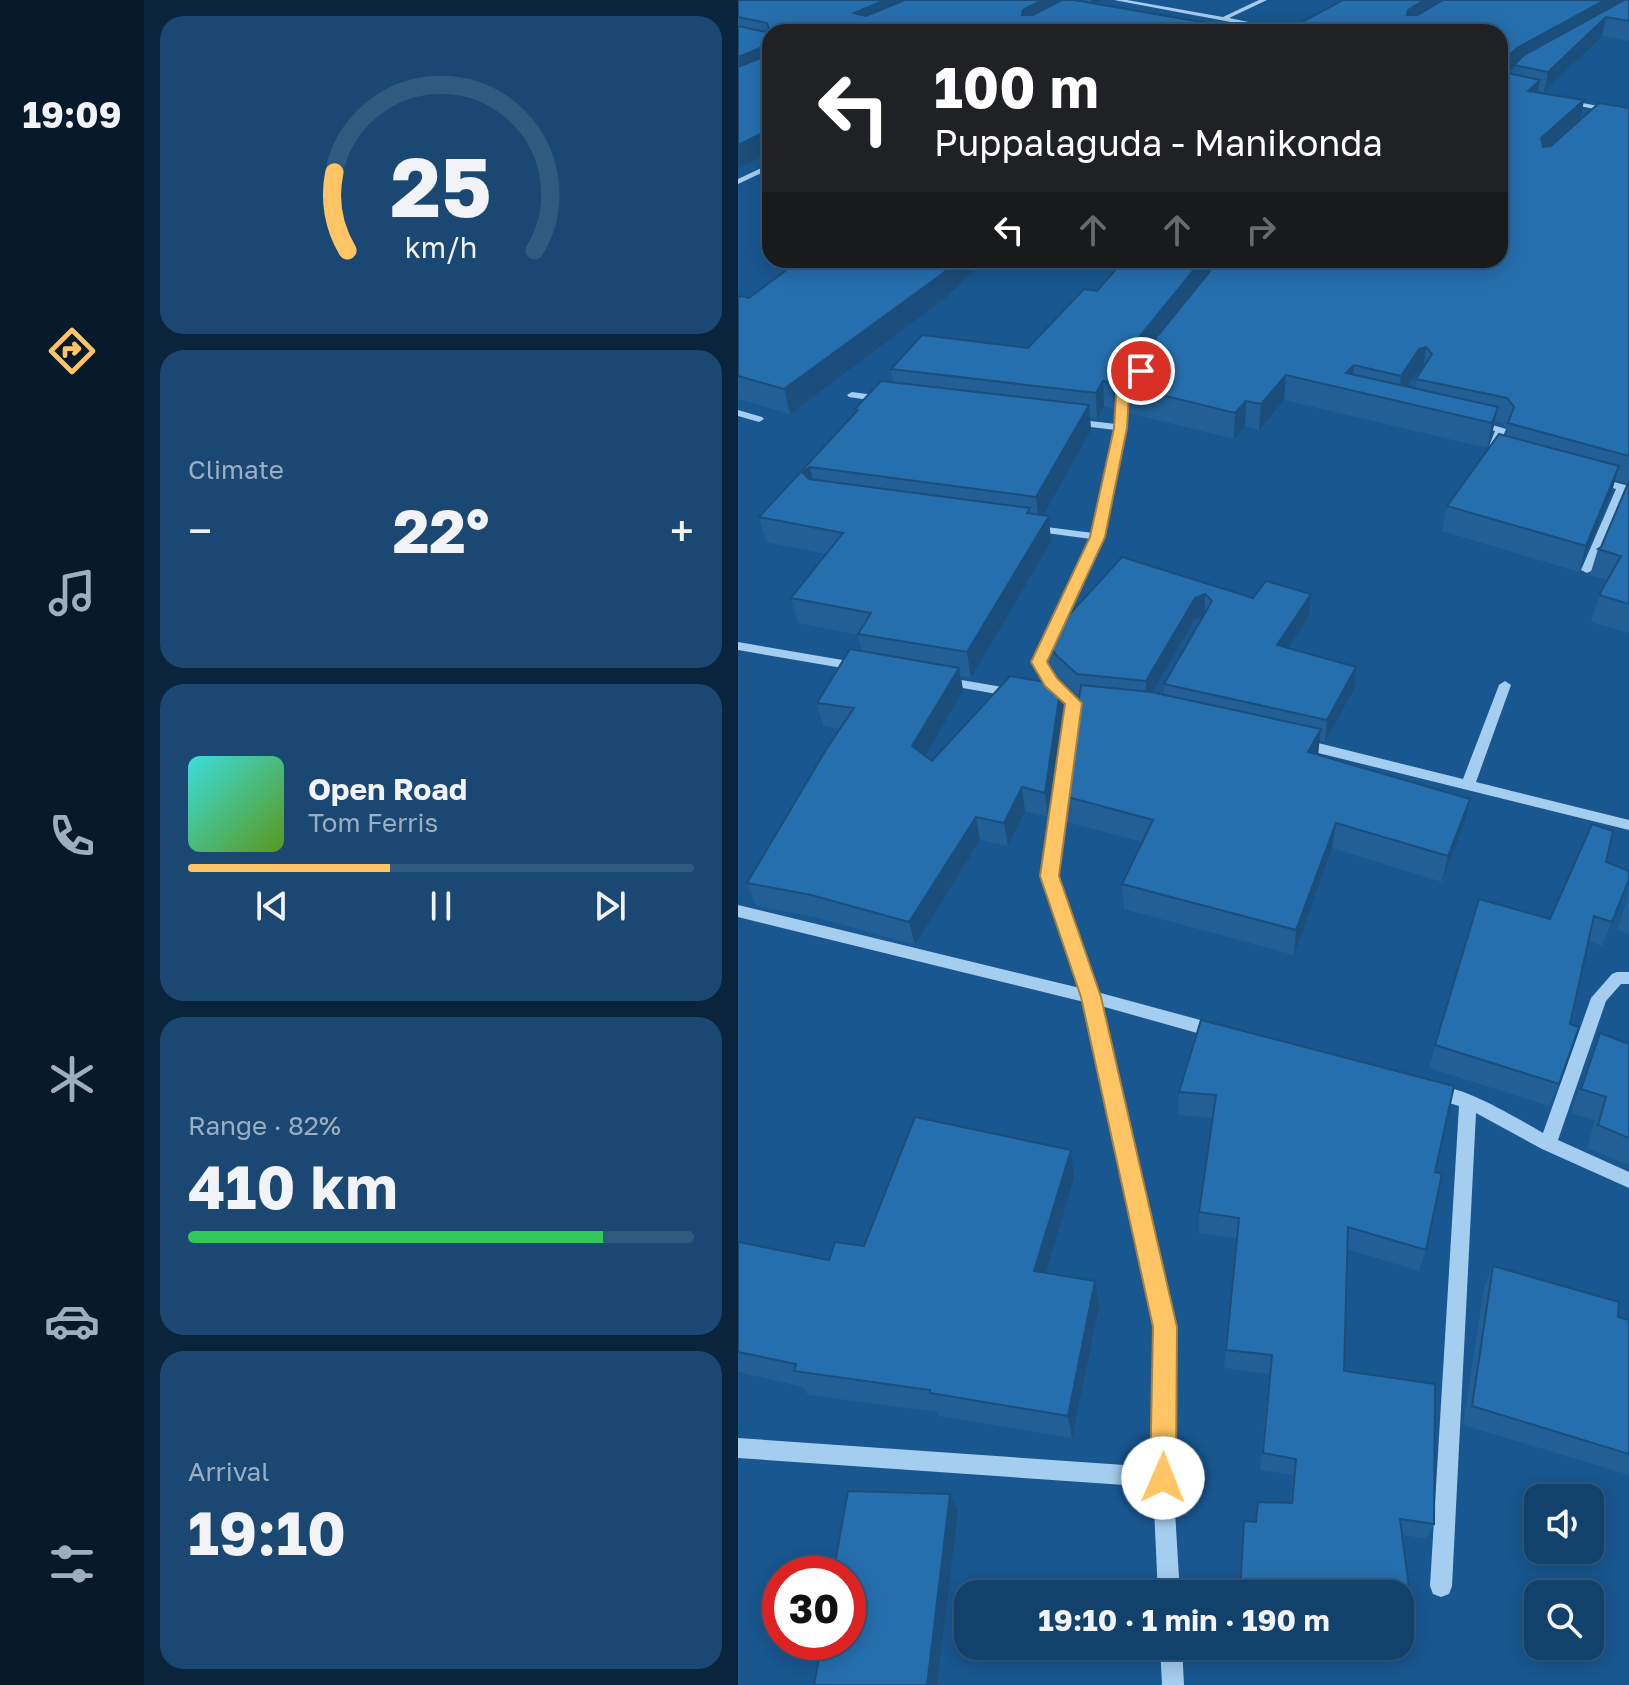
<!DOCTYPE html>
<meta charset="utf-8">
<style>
:root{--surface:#12416c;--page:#1b4872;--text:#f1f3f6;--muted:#9cafc2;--line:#315a7f;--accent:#ffc564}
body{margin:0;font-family:"Golos Text",sans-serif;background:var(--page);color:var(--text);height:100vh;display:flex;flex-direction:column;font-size:30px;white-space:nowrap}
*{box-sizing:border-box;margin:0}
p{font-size:26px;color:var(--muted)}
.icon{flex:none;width:44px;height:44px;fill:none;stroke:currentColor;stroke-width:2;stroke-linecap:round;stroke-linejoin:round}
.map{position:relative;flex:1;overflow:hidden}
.panel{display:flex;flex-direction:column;gap:16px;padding:16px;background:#0a243b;width:594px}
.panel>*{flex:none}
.hud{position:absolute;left:24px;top:24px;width:746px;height:244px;border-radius:24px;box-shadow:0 4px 20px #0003,0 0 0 2px var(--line);background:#202124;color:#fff;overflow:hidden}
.fabs{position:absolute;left:786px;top:1484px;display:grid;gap:16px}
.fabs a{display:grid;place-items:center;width:80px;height:80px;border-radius:16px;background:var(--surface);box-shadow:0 4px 20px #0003,0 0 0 2px var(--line);font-size:40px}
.speed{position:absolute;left:24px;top:1556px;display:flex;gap:16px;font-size:40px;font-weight:700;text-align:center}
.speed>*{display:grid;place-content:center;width:104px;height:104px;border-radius:50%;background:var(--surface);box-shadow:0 4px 20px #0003,0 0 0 2px var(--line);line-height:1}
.speed .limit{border:12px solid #d22;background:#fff;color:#111}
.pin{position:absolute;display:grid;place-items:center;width:68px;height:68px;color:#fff;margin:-34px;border:4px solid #fff;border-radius:50%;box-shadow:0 2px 8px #0007}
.me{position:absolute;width:88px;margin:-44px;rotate:1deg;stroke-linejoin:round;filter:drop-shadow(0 0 6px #0008)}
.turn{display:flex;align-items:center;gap:28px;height:168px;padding:0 40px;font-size:36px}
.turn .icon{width:104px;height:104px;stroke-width:2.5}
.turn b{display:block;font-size:56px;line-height:68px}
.lanes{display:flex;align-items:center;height:76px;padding:0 40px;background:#0003;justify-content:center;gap:40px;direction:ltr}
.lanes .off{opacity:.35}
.big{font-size:60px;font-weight:700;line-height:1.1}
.panel .card{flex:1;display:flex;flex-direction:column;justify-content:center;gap:12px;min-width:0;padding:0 28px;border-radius:24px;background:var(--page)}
.panel .dial{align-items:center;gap:0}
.dial svg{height:208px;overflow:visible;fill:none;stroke:var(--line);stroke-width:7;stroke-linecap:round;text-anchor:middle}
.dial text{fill:var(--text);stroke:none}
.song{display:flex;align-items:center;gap:24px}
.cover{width:96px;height:96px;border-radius:12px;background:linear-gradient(135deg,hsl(180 70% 55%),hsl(90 70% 35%))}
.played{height:8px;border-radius:4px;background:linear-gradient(90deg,var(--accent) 40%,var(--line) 40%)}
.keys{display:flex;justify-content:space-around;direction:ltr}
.heat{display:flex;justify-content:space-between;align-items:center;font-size:44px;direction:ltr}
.charge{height:12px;border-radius:6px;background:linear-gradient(90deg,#34c759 82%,var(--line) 0)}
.trip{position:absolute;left:216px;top:1580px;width:460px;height:80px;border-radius:24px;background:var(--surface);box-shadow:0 4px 20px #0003,0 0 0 2px var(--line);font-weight:700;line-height:80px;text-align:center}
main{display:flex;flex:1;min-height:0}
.tabs{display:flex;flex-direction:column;width:144px;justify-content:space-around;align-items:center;background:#071a2b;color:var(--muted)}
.tabs .icon{width:56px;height:56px}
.tabs .selected{color:var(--accent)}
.tabs b{font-size:36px;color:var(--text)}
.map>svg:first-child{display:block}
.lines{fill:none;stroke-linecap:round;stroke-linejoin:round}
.minor{fill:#a5cdef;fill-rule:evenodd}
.wall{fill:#215f96;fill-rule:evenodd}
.shaded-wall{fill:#1b4e7a}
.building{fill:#266fae;stroke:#1b4e7a;stroke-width:2}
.route{fill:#ffc564;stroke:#a68041;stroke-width:2}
</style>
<main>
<nav class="tabs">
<b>19:09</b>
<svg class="icon selected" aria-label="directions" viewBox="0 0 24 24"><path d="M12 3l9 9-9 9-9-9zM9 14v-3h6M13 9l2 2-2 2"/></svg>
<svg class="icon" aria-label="music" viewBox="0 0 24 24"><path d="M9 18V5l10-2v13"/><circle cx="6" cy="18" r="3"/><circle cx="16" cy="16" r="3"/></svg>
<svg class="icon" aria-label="phone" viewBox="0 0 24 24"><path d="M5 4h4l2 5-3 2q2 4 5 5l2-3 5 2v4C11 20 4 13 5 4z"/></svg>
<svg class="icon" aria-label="climate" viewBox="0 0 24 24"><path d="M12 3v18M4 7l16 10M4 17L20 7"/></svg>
<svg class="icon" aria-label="car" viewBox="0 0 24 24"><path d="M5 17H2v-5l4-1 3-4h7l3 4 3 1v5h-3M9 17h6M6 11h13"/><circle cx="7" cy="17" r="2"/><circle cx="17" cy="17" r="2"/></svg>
<svg class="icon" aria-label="filters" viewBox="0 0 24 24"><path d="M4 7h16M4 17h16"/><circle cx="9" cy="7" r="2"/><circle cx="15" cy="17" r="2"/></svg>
</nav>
<section class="panel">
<div class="card dial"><svg viewBox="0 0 100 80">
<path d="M14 69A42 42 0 1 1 86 69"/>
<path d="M14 69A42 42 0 0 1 9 39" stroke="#ffc564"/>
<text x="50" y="56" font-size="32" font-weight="700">25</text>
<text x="50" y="72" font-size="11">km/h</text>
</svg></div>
<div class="card"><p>Climate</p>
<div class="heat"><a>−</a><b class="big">22°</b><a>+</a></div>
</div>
<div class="card">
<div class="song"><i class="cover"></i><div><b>Open Road</b><p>Tom Ferris</p></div></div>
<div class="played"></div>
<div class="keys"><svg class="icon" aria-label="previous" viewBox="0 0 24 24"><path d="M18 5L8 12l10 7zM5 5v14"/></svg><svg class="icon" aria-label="pause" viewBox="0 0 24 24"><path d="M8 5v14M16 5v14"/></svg><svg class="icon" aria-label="next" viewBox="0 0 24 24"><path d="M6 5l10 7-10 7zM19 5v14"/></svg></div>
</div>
<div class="card"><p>Range · 82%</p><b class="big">410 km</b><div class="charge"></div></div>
<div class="card"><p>Arrival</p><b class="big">19:10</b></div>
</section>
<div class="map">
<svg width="891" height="1685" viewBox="0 0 891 1685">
<rect width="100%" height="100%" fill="#185790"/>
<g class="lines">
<!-- minor -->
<path class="minor" d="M376 0H389L485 17 521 0H529L491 18 559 32H546Z
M829 100 891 112V116L827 103Z
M32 164V169L0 184V179Z
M397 372 405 374 389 395 388 428 365 537 307 662 318 679 342 703 318 876 359 992 477 1024 483 1026 485 1031 483 1036 477 1038 363 1006 436 1327 435 1478 442 1594H420L415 1487 0 1458V1438L415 1467 418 1327 346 1002 0 917V905L342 988 304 876 330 704 309 685 295 662 353 539 293 531 288 528 293 525 355 533 378 430 335 425 330 422 335 419 378 424 379 395Z
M114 392 144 396 149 399 144 402 111 397 109 395Z
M0 410 24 417 26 419 21 422 0 416Z
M738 420 768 429 759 451 750 449 757 431 735 425 733 423Z
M857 477 891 486V492L887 491 855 570 849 573 843 570 878 489 853 482 852 480Z
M0 642 122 663 128 667 122 671 0 650Z
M206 677 276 689 282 693 276 697 202 684 200 681Z
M767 681 773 685 738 782 891 820V830L564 749 557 744 564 739 725 779 761 685Z
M879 972H891V984H883L868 1001 820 1140 891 1172V1188L804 1149 738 1113 714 1586 711 1594 703 1597 695 1594 692 1586 721 1106 691 1097 689 1092 691 1087C716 1079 782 1120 805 1133L853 998 874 974Z
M422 1646H444L446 1685H424Z"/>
</g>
<!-- wall -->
<path class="wall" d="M0 0H365L357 4 32 32V153L0 169Z
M891 0V41L864 36 806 92 800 91 799 93 846 100 842 120 891 108V633L853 622 861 595 869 580 852 575 860 549 863 547 890 483 877 480 874 491 841 572 704 531 709 506 768 436 769 430 764 423 757 422 754 433 749 448 546 400 521 430 507 426 496 439 391 413V375L377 393 376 409 366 406 359 419 352 418 353 430 305 515 313 542 233 678 223 676 225 691 187 756 194 761 323 685 326 708 310 817 287 811 270 846 242 840 177 945 81 918 18 906 9 883 102 729 85 726 79 703 124 651 120 635 60 623 53 598 88 554 28 542 21 517 118 412 117 409 155 382 153 369 290 348 359 291 762 260V32ZM683 372 678 379 677 388 669 387 678 373Z
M0 298H207L52 414 0 399Z
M384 557 571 616 550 648 618 667 616 689 587 742 581 741 580 755 726 824 704 882 594 848 556 955 386 909 384 884 404 842 329 822 326 796 341 696 320 677 310 662 308 640ZM466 616 426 684V695L414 692 456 620Z
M868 862 891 879 864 946 851 941 821 1084 811 1106 691 1068 697 1045 812 919Z
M891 896V934L879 930Z
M463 1020 697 1172 688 1250 681 1271 609 1249 606 1371 696 1524 688 1539 665 1535 675 1618 668 1630 662 1631V1594H501L506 1521 517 1522 520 1502 552 1503 555 1475 522 1470 531 1374 486 1368 499 1239 461 1233V1212L475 1118 441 1115V1092Z
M862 1033 891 1044V1165L849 1148 857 1120 833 1113 852 1058Z
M333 1150 336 1178 308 1273 361 1307 334 1438 201 1416 200 1412 70 1395 65 1387 0 1372V1242L91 1260 126 1246Z
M755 1266 880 1317 891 1320V1475L725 1425 746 1287Z"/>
<!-- shaded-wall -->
<path class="shaded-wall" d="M147 0H193L120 32 116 13Z
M304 0H322L323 9 287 29 284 15 285 10Z
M353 0H365L354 5Z
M686 0H713L667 29 670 10Z
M867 0H891L776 65 775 69 762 81V64L779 48Z
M868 17 864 36 806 92 810 72Z
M27 46 31 66 0 79V57Z
M802 80 798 100 790 91Z
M846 100 842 121 799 160 803 138Z
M32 129V153L0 169V145Z
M220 260H248L207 298 52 414 46 389Z
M464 260H483L377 393 376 409 374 383 376 368Z
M688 347 685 371 678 373 660 401 663 376 681 349Z
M616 365 613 390 608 373Z
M548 375 546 400 521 430 523 404Z
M365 381 366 406 359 419 358 393Z
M508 401 507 426 496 439 497 413Z
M351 405 353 430 301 523 298 497Z
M760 407 754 433 749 448 754 423Z
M881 466 874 491 841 572 848 546Z
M72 467 78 492 64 472Z
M311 516 313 542 233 678 229 652Z
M467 594V616L456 620 408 703V681L457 598Z
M573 594 571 616 538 667 539 645Z
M618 667 616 689 587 742 589 720Z
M221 668 225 691 179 770 174 746Z
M323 685 326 708 310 817 307 793Z
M583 729 580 755 570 752Z
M284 787 287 811 270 846 266 823Z
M732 799 726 824 704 882 710 856Z
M238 817 242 840 177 945 171 922Z
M598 823 594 848 556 955 558 930Z
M333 1150 336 1178 301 1297 296 1271Z
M357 1281 361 1307 334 1438 330 1416Z
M212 1494 220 1510 199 1685H189Z"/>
<!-- building -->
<path class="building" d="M0 0H147L116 13 128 16 167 0H304L285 10 284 15H295L324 0H336L521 32H32V129L0 145V67L30 55 31 49 27 46 0 57V26L27 32 31 29 29 23 0 17Z
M605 0H686L670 10 669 15H680L705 0H867L779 48 762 64 765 72 802 80 790 91 846 100 803 138 805 147 813 146 861 103 891 108V456L770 423 776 407 769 398 678 379 694 354 688 347 681 349 663 376 616 365 608 373 760 407 754 423 548 375 523 404 508 401 497 413 391 387V371L481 260H762V32H545Z
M886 0H891V21L868 17 810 72 776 65 786 55Z
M62 260H220L204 274 46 389 0 376V298L3 296 11 298Z
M386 260H464L376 368 374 383 365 381 358 393 153 369 184 335 290 348 346 289 359 291Z
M143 381 351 405 298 497 72 467 64 472 71 479 292 508 289 513 311 516 229 652 120 634 133 613 53 598 105 533 21 517 120 410 117 409Z
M761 434 881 466 848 546 709 506Z
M891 481V604L861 595 883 556 860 549 863 547Z
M384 557 515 598 528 581 573 594 539 645 618 667 589 720 426 684 474 601 467 594 457 598 408 681 339 674 318 655 308 640Z
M112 649 221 668 174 746 194 761 272 676 323 685 307 793 284 787 266 823 238 817 171 922 73 895 9 883 89 748 116 708 79 703Z
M343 685 413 692 583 729 570 752 732 799 710 856 598 823 558 930 384 884 415 820 326 796Z
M854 824 875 831 868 862 891 871V879L874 922 856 916 832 1024 841 1027 821 1084 697 1045 741 899 812 919Z
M463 1020 716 1086 697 1172 704 1174 688 1250 610 1227 606 1371 697 1384 696 1524 662 1519 675 1618H662V1594H502L506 1521 518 1522 520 1502 554 1503 558 1459 525 1453 534 1355 488 1350 501 1218 461 1212 478 1095 441 1092Z
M862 1033 891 1044V1138L860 1125 868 1097 843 1089Z
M177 1117 333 1150 296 1271 357 1281 330 1416 192 1393V1390L56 1371 58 1364 0 1352V1242L91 1260 97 1242 126 1246Z
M755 1266 881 1302 880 1317 891 1320V1454L734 1406Z
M110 1491 212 1494 189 1685H76L84 1642H110V1574H95Z"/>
<!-- route -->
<path class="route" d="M399 368 409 371 391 395 389 428 367 537 309 662 319 678 344 703 321 876 363 997 439 1327 438 1478 434 1487 425 1491 415 1487 412 1478 415 1327 343 997 302 876 327 704 307 686 293 662 352 537 376 428 378 395Z"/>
</svg>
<div class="fabs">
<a><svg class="icon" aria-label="sound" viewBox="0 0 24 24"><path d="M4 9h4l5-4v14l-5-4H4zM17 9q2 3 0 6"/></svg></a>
<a><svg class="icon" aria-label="search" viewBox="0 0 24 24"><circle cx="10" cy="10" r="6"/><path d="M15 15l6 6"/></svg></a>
</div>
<div class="speed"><div class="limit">30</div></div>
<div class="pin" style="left:403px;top:371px;background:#d93025"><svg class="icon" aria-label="arrive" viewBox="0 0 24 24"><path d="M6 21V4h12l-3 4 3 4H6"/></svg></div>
<svg class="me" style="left:425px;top:1478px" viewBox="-20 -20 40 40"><circle r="19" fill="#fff"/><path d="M0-13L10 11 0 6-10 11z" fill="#ffc564"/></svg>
<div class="trip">19:10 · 1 min · 190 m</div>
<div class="hud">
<div class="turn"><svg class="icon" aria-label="left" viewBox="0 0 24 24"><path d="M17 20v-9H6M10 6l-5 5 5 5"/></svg><div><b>100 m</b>Puppalaguda - Manikonda</div></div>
<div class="lanes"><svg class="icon" aria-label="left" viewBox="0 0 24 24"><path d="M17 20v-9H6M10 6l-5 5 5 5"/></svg><svg class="icon off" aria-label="ahead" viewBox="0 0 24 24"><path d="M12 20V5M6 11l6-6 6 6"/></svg><svg class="icon off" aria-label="ahead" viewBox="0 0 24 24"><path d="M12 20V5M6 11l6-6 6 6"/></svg><svg class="icon off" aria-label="right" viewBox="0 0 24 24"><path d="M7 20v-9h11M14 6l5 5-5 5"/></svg></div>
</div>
</div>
</main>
